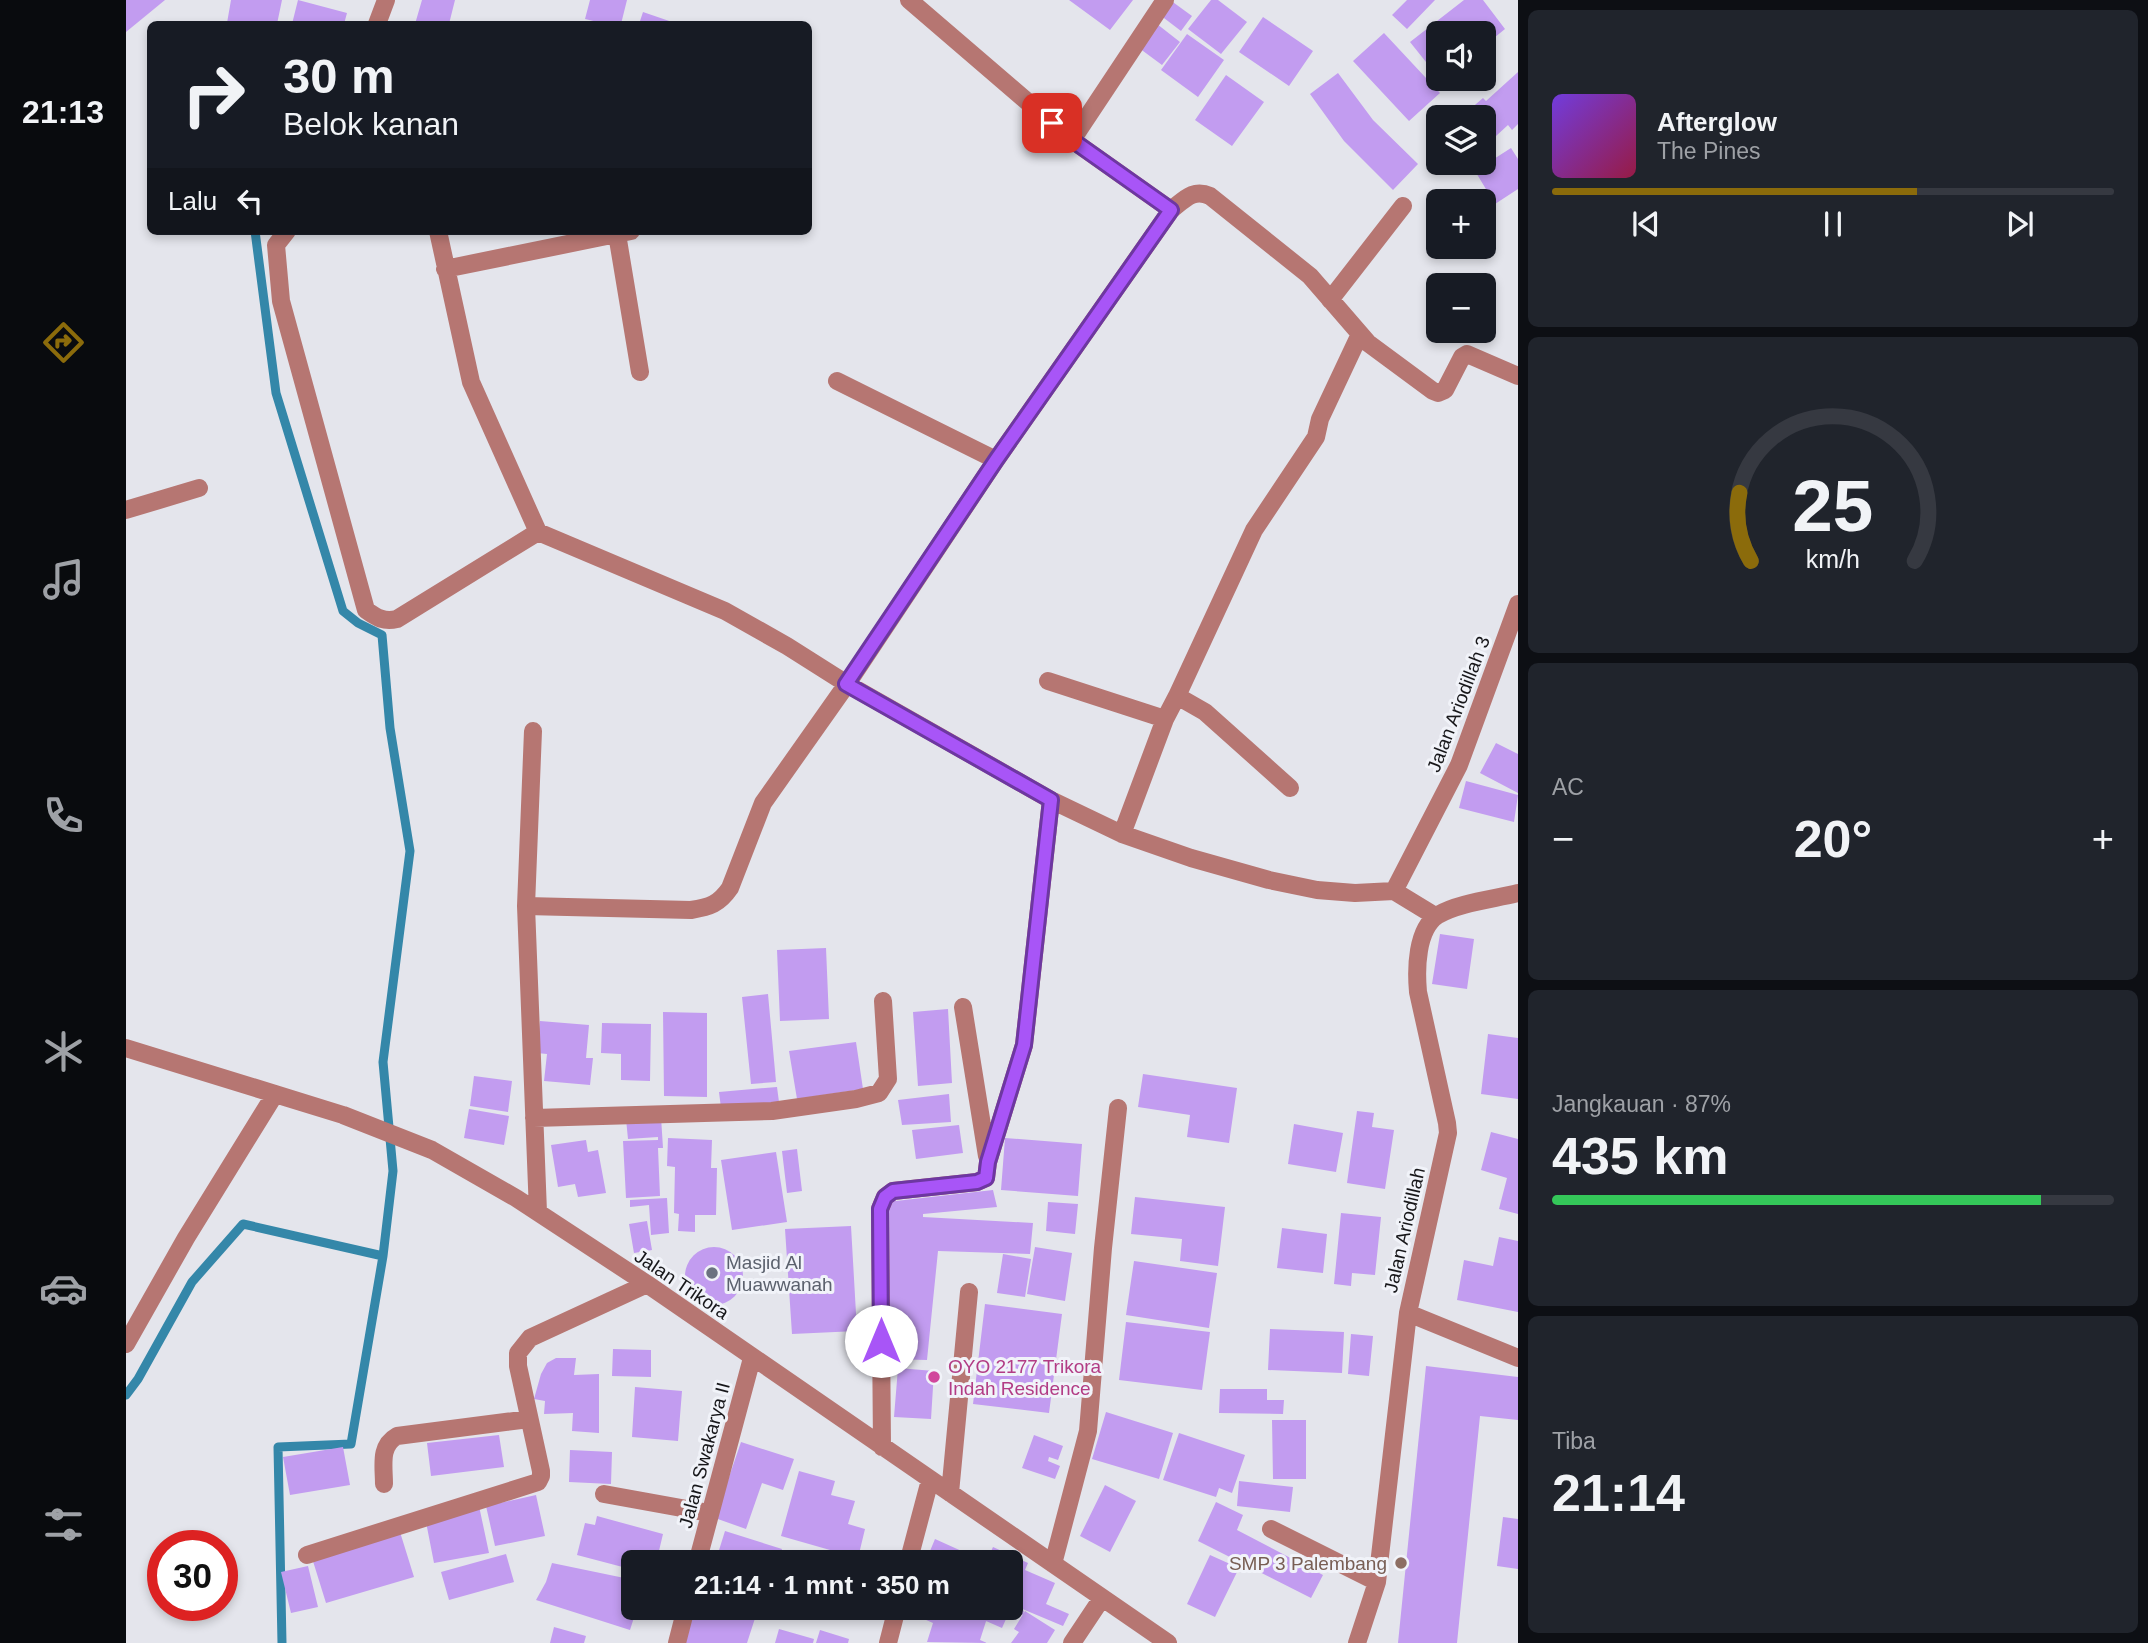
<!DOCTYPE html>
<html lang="id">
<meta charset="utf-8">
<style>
:root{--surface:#171b24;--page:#20242c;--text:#f1f3f6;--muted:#9ea1a6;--line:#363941;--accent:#8b6b0b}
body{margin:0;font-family:Helvetica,sans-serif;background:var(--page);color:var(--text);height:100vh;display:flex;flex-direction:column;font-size:26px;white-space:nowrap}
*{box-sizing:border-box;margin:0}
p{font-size:23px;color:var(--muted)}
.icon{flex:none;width:38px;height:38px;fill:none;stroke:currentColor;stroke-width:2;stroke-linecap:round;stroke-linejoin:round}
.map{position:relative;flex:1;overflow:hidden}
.drawer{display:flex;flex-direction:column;gap:10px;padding:10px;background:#0d0f14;width:630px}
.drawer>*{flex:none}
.guide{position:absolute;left:21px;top:21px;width:665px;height:214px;border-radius:10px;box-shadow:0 4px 10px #0003;background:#171b24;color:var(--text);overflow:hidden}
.fabs{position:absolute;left:1300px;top:21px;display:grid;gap:14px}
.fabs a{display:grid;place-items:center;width:70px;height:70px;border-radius:10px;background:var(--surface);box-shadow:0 4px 10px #0003;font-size:35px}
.speed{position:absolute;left:21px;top:1530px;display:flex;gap:14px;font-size:35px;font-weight:700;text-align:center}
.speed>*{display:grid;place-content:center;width:91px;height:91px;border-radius:50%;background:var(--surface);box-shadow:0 4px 10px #0003;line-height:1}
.speed .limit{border:10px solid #d22;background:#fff;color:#111}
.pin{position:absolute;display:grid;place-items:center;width:60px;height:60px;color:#fff;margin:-30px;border-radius:14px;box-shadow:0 4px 10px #0006}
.me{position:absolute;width:77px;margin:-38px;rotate:0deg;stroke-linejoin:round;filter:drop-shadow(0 0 5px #0008)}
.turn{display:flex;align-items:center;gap:24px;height:147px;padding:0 21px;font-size:32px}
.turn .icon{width:91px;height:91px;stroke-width:2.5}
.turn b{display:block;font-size:49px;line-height:60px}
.then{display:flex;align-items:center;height:66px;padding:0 21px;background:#0003;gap:14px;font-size:26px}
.big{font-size:52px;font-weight:700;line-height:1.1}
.drawer .card{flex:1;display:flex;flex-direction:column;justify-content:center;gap:10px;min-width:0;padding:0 24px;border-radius:10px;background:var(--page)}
.drawer .dial{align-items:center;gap:0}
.dial svg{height:182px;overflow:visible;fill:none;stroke:var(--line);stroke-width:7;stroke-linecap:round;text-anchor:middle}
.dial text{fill:var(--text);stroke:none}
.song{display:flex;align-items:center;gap:21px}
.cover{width:84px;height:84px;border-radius:10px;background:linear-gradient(135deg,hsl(260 70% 55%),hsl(340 70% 35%))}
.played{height:7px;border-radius:4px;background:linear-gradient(90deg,var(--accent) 65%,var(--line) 65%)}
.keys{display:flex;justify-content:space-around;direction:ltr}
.heat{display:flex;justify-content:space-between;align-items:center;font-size:38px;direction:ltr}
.charge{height:10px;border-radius:5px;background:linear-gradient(90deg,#34c759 87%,var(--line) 0)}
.trip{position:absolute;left:495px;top:1550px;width:402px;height:70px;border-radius:10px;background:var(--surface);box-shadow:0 4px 10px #0003;font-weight:700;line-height:70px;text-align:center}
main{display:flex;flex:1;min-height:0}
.dock{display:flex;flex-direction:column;width:126px;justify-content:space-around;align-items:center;background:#090b0e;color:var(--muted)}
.dock .icon{width:49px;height:49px}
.dock .active{color:var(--accent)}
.dock b{font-size:32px;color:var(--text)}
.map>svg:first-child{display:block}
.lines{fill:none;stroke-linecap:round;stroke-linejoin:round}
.stream{stroke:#3487a9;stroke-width:9}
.building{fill:#c29cf0}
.minor{stroke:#b67672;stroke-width:18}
.route-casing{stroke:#6d37a1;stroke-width:18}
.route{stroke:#a855f7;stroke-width:12}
.worship-dot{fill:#6b7280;stroke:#f1f3f9;stroke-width:2.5}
.hotel-dot{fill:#d1479c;stroke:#f1f3f9;stroke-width:2.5}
.education-dot{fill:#8d6e63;stroke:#f1f3f9;stroke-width:2.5}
.labels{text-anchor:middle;stroke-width:6;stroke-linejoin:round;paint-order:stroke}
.street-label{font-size:19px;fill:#17171a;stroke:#f1f3f9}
.worship-label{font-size:19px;fill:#5b616d;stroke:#f1f3f9;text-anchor:start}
.hotel-label{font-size:19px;fill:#b23c85;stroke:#f1f3f9;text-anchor:start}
.education-label{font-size:19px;fill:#785e54;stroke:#f1f3f9;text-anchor:end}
</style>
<main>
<nav class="dock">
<b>21:13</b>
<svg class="icon active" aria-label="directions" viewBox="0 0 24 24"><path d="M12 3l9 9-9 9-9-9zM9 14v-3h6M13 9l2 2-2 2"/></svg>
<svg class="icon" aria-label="music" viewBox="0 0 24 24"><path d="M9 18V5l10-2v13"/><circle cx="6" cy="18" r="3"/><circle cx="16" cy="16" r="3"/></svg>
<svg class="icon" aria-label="phone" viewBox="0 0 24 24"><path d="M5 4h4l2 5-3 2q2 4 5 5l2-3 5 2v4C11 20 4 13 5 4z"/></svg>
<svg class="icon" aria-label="climate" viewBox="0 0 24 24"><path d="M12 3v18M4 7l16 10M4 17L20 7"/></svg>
<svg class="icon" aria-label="car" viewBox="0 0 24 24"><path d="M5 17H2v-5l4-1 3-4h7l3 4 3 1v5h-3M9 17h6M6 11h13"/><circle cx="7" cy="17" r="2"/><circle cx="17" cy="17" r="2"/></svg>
<svg class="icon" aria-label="filters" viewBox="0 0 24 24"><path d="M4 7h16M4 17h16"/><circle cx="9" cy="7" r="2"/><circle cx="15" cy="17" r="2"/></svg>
</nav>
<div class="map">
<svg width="1392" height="1643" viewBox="0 0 1392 1643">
<rect width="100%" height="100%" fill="#e4e5ec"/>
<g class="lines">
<!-- stream -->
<path class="stream" d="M0 1395 12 1379 66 1282 117 1224 257 1256 267 1171 257 1062 284 851 264 728 256 635 232 623 217 611 150 393 129 231
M156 1643 152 1447 225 1444 257 1256"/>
</g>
<!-- building -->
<path class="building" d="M0 0H39L0 32Z
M105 0H156L151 24 101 23Z
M172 0 221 13 218 24H166Z
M296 0H329L323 24H289Z
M464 0H501L495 24H480L459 19Z
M943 0H1007L984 30Z
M1044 0 1066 16 1055 31 1034 15Z
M1085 0H1092L1121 22 1095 54 1062 29Z
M1281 0H1309L1281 29 1266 15Z
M1338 0H1357L1379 29 1358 46V33H1312V77L1284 42Z
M517 12 552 24H513Z
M1137 17 1187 51 1163 86 1113 52Z
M1031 24 1054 42 1036 65 1013 48Z
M1258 33 1314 93 1283 121 1227 61Z
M1061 34 1098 60 1072 97 1035 70Z
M1392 72V124L1386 130 1382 125 1358 147V117H1335L1357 98 1360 101Z
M1212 73 1247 120 1292 164 1267 190 1218 141 1184 94Z
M1100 75 1138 102 1106 146 1069 120Z
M1385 148 1392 159V189L1369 204 1349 171Z
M1370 743 1392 754V793L1354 773Z
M1340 781 1392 795 1388 822 1333 808Z
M1314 934 1348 939 1341 989 1306 984Z
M700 948 703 1019 654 1021 651 950Z
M642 994 650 1082 625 1084 616 997Z
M822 1009 826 1083 792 1086 787 1012Z
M537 1012 581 1013V1097L538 1096Z
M414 1021 463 1025 460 1058H467L464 1085 418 1081 421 1054 411 1053Z
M476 1023 525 1024 524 1081 495 1080V1054L475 1053Z
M1362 1034 1392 1038V1099L1355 1094Z
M730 1042 737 1089 671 1099 663 1051Z
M1017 1074 1111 1088 1103 1143 1061 1137 1064 1115 1012 1107Z
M348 1076 386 1081 382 1112 344 1106Z
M651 1087 653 1102 595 1108 593 1092Z
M823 1094 825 1122 776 1125 772 1100Z
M343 1109 383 1116 378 1145 338 1138Z
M1231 1111 1248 1113 1246 1127 1268 1130 1259 1189 1221 1183Z
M535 1117 537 1148H532L534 1196 500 1198 497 1141 532 1140V1137L502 1139 500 1119Z
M1168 1124 1217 1133 1210 1172 1162 1164Z
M833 1125 837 1153 790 1159 786 1130Z
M1365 1132 1392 1139V1214L1373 1209 1381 1178 1355 1170Z
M542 1138 586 1140 585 1168H591L590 1215H569V1232L552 1231 553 1214 548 1213 549 1167 541 1166Z
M879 1138 956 1144 952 1196 875 1190Z
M460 1140 462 1152 472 1150 480 1193 452 1197 449 1184 432 1187 425 1145Z
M671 1149 676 1191 661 1193 656 1151Z
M650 1152 661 1222 606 1230 595 1160Z
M867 1190 871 1207 797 1214V1217L907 1223 904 1254 812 1251 801 1360 761 1359V1202Z
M1009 1197 1099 1207 1092 1266 1054 1261 1056 1239 1005 1234Z
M541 1198 543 1233 525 1235 523 1205 504 1207V1200Z
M922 1202 952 1204 949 1234 920 1231Z
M1215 1213 1255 1217 1249 1275 1226 1273 1225 1286 1208 1284Z
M521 1221 526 1250 508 1253 503 1224Z
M725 1226 731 1331 666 1334 659 1229Z
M1156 1228 1201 1234 1197 1273 1151 1268Z
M1373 1237 1392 1241V1312L1331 1300 1338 1260 1367 1266Z
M559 1276a29 29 0 1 1 58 0a29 29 0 1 1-58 0Z
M909 1247 946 1253 939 1301 901 1294Z
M877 1254 905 1259 899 1297 871 1293Z
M1008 1261 1091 1273 1083 1328 1000 1315Z
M859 1304 936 1314 923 1413 847 1404Z
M1000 1322 1084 1332 1076 1390 993 1380Z
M1144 1329 1218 1332 1216 1373 1142 1370Z
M1225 1334 1247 1336 1243 1376 1222 1374Z
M487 1349 525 1350V1377L486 1376Z
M430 1358H450L448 1375 473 1374V1433L446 1431 447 1413 418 1414 419 1401 408 1399 415 1374 421 1363Z
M1300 1366 1392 1377V1420L1354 1416 1331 1643H1272Z
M772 1368 808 1371 805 1419 768 1417Z
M509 1387 556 1391 552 1441 506 1437Z
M1094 1389H1141V1400H1158L1157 1414 1093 1413Z
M980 1412 1047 1433 1033 1479 966 1459Z
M1146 1420H1180V1479H1147Z
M1053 1433 1119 1455 1106 1493 1093 1488 1090 1497 1037 1480Z
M373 1435 378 1467 305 1476 301 1443Z
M908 1435 937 1446 932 1460 923 1457 922 1461 934 1466 929 1479 896 1468Z
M615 1442 668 1459 657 1490 636 1483 620 1529 589 1518Z
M217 1447 224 1485 164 1495 157 1457Z
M444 1450 486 1452 485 1484 443 1482Z
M673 1471 709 1481 705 1495 729 1501 722 1524 739 1529 732 1558 655 1536Z
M1113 1481 1167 1487 1164 1512 1111 1506Z
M979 1485 1010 1501 984 1552 954 1536Z
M410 1495 419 1536 369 1546 360 1506Z
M1090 1502 1117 1515 1111 1530 1197 1575 1185 1598 1072 1541Z
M353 1506 363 1553 308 1563 300 1522Z
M471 1516 537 1534 532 1555 523 1552 520 1563H508V1570L451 1555 459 1523 469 1525Z
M1377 1517 1392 1519V1569L1371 1566Z
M599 1531 656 1549 651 1563H589Z
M274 1532 288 1577 200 1603 186 1558Z
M809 1539 860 1562 867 1547 902 1563 899 1570 929 1583 920 1604 943 1614 937 1626 894 1608 898 1611 897 1615 886 1610V1563H799Z
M380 1554 388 1582 323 1600 315 1572Z
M1084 1555 1113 1568 1089 1617 1061 1604Z
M426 1563 508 1580V1608H511L504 1630 410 1600 420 1582Z
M182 1566 192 1607 165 1613 155 1572Z
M568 1608H629L632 1609 621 1643H556Z
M802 1608H853L863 1612 854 1640 861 1643 801 1642 807 1623 798 1619Z
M866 1608H885L876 1628 860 1621Z
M899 1611 929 1630 921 1643H885L893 1632 888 1629Z
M428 1627 460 1636 458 1643H424Z
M653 1629 688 1639 687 1643H649Z
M694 1630 723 1639 722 1643H690Z"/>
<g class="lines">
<!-- minor -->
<path class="minor" d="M783 0 946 140
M251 24 260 0
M1045 210C1058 200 1067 188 1084 196L1184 276 1242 343 1307 391 1312 393 1319 390 1336 357 1341 354 1392 376
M161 231 150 245 155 301 240 610C251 618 258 622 271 619L412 532 599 611 661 646 721 684 925 800 996 834 1065 858 1143 880 1191 890 1229 893 1268 891 1309 916
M312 231 345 382 412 532
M491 234 514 372
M319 269 505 231
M1204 300 1277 206
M711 381 870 460
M0 510 73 488
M922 681 1039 719
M1051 696 1128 530 1190 437 1194 419 1234 334
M996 834 1039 719 1051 696 1079 712 1164 788
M1268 891 1333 765 1392 604
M400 906 407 731
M837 1007 861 1156
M0 1048 217 1115 306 1150 390 1198 521 1284 1042 1643
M408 1118 646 1111 730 1099 753 1093 762 1079 757 1001
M412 1212 400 906 565 910C584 907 593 904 604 888L637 803 721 684 870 460 1045 210 946 140 1039 0
M1282 1313 1392 1358
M0 1344 60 1238 149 1094
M756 1447 754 1209 759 1197 767 1191 851 1182 860 1178 862 1162 898 1045 925 800
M258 1484C258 1466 253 1446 271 1436L403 1419
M824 1493 843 1292
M478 1494 583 1513
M1145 1529 1251 1582
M181 1555 412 1482 415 1476V1471L392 1366V1353L404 1338 521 1284
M571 1563 626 1358
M782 1563 804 1480
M927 1564 962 1431 977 1248 992 1108
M551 1643 560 1608
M762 1643 771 1608
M946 1643 976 1598
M1231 1643 1251 1582 1282 1313 1322 1133 1321 1123 1292 992C1290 970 1290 929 1312 915 1332 903 1368 899 1392 893"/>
</g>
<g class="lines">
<defs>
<path id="route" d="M755 1341 754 1209 759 1197 767 1191 851 1182 860 1178 862 1162 898 1045 925 800 720 684 870 460 1045 210 946 140 926 123"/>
</defs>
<!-- route casing -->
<use href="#route" class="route-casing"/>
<!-- route -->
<use href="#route" class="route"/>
</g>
<!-- markers -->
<circle class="worship-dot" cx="586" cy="1273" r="7"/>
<circle class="hotel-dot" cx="808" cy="1377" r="7"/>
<circle class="education-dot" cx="1275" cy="1563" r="7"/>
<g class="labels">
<!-- street labels -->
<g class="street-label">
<text transform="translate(1332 704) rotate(-69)" y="7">Jalan Ariodillah 3</text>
<text transform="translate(1278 1230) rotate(-77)" y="7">Jalan Ariodillah</text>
<text transform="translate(556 1284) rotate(34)" y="7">Jalan Trikora</text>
<text transform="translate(578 1455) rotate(-75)" y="7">Jalan Swakarya II</text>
</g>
<!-- worship labels -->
<g class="worship-label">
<text x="600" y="1269">Masjid Al<tspan x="600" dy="22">Muawwanah</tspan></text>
</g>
<!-- hotel labels -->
<g class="hotel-label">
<text x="822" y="1373">OYO 2177 Trikora<tspan x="822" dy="22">Indah Residence</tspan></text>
</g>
<!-- education labels -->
<g class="education-label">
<text x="1261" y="1570">SMP 3 Palembang</text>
</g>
</g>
</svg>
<div class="fabs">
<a><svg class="icon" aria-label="sound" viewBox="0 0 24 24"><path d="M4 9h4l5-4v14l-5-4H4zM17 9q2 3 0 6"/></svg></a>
<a><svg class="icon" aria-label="layers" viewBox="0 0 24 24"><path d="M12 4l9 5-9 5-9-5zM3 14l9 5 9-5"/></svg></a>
<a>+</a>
<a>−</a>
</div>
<div class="speed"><div class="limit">30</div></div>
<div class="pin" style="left:926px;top:123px;background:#d93025"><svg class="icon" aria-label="arrive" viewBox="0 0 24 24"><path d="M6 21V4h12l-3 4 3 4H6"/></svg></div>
<svg class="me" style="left:755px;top:1341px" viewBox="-20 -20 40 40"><circle r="19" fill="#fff"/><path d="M0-13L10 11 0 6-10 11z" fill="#a855f7"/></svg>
<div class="trip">21:14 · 1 mnt · 350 m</div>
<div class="guide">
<div class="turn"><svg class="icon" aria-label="right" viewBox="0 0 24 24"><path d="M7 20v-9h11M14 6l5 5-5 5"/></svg><div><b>30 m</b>Belok kanan</div></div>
<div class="then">Lalu<svg class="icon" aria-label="left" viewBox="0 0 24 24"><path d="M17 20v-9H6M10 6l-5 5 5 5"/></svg></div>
</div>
</div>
<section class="drawer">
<div class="card">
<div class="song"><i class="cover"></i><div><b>Afterglow</b><p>The Pines</p></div></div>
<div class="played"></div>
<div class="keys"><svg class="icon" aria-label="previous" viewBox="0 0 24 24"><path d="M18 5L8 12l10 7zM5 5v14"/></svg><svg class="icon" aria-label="pause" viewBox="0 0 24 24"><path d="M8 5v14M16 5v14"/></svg><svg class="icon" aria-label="next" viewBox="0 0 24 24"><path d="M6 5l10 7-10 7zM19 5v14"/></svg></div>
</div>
<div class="card dial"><svg viewBox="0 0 100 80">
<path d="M14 69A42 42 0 1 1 86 69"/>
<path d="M14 69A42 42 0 0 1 9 39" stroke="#8b6b0b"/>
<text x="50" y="56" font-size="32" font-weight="700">25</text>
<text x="50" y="72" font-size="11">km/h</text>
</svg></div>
<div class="card"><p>AC</p>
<div class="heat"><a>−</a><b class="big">20°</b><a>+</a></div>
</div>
<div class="card"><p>Jangkauan · 87%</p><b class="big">435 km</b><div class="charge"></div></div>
<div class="card"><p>Tiba</p><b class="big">21:14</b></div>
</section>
</main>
